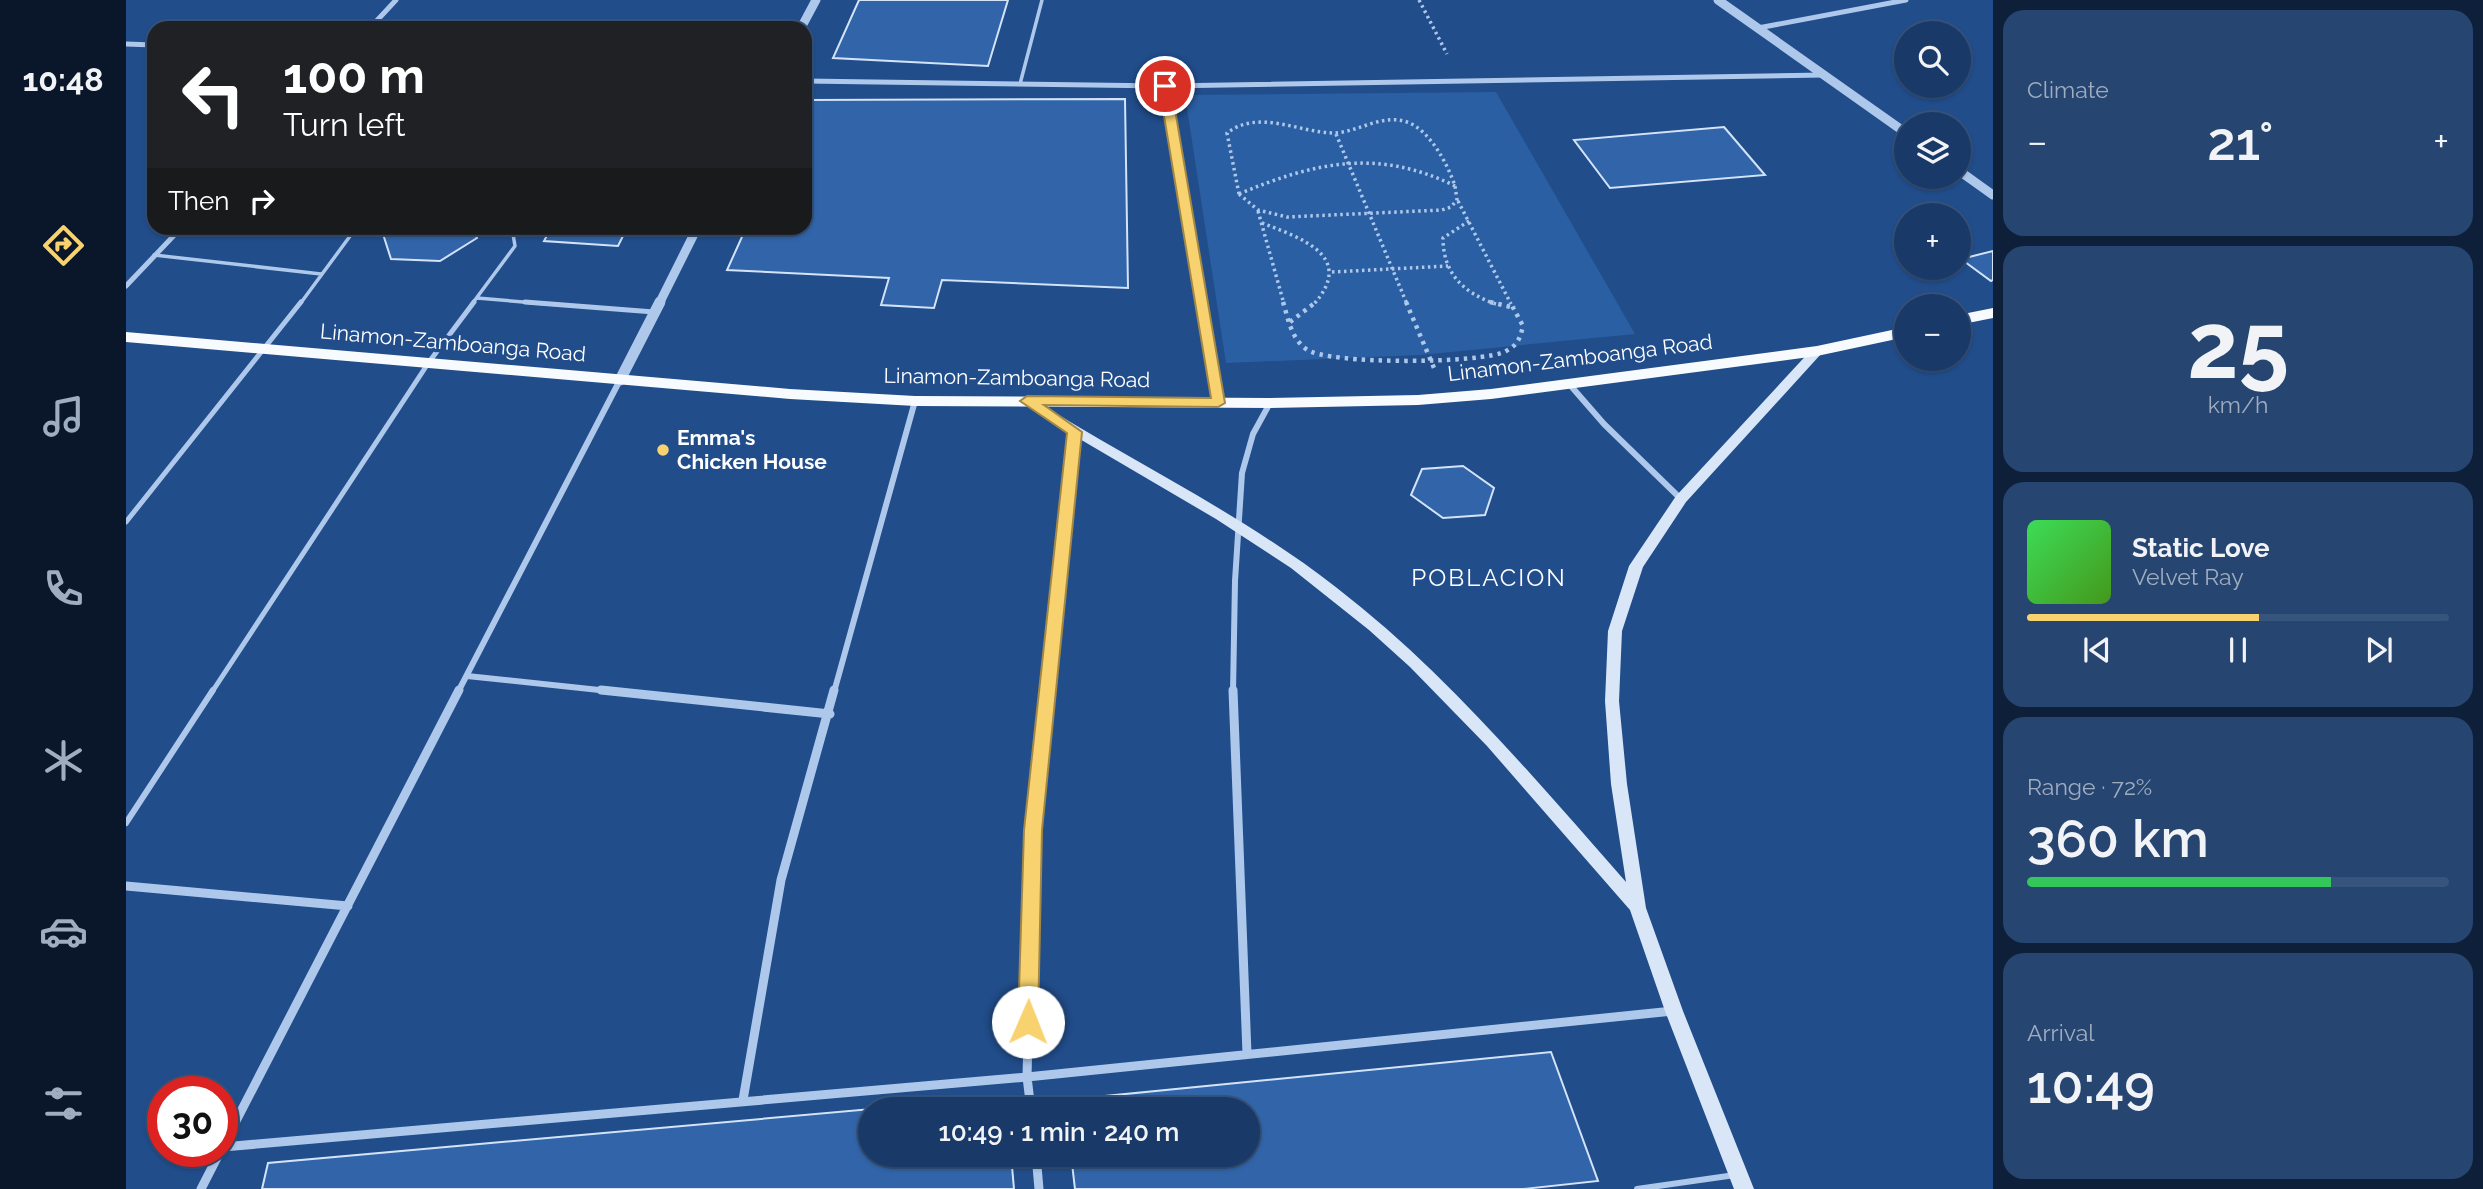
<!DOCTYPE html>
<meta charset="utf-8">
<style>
:root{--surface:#193a68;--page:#264571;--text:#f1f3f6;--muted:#9fadc0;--line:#37547c;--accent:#f7d26f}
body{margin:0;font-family:Raleway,sans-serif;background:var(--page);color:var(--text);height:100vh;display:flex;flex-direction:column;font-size:26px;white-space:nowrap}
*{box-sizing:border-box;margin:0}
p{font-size:23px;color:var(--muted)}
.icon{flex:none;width:38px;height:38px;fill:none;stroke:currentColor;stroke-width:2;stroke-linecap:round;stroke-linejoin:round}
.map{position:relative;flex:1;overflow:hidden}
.side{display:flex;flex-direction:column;gap:10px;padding:10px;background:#0e2039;width:490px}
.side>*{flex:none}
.banner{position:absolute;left:21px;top:21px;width:665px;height:214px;border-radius:21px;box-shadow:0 2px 5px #0004,0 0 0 2px var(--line);background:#202124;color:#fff;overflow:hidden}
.tools{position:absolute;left:1768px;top:21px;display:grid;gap:14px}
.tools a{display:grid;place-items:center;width:77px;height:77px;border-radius:50%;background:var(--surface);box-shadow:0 2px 5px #0004,0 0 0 2px var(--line);font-size:35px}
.speed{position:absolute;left:21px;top:1076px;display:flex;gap:14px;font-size:35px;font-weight:700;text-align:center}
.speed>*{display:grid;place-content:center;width:91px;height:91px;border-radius:50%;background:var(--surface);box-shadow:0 2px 5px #0004,0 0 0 2px var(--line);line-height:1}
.speed .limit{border:10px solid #d22;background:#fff;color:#111}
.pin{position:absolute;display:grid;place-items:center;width:60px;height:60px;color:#fff;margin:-30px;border:4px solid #fff;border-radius:50%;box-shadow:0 2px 7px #0007}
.me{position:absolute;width:77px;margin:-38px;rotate:1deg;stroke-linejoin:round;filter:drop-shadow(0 0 5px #0008)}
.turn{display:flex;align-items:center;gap:24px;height:147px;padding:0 21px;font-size:32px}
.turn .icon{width:91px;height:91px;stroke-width:2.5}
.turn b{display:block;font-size:49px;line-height:60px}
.then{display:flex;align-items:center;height:66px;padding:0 21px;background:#0003;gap:14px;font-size:26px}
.big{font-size:52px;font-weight:600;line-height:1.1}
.side .card{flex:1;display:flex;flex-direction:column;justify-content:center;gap:10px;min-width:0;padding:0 24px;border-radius:21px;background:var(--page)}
.side .dial{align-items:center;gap:0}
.dial b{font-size:91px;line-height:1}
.song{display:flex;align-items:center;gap:21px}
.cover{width:84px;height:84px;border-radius:10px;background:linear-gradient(135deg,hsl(130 70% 55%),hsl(100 70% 35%))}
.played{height:7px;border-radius:4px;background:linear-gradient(90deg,var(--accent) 55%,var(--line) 55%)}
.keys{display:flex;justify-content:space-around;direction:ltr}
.heat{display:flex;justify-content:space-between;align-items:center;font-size:38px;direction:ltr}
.charge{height:10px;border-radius:5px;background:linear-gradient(90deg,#34c759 72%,var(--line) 0)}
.trip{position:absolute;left:732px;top:1097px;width:402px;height:70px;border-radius:35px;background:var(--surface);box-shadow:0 2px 5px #0004,0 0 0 2px var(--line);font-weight:600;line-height:70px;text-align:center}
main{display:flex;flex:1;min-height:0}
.tab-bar{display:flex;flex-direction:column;width:126px;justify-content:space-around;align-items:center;background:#0a172a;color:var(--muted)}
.tab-bar .icon{width:49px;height:49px}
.tab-bar .active{color:var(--accent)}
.tab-bar b{font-size:32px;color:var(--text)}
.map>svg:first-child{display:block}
.green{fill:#2b5fa3}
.building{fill:#3164a8;stroke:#d3e3f8;stroke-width:2}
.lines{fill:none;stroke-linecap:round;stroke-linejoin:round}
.path-far1{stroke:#aec8eb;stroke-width:3.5;stroke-dasharray:2.5 3.5;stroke-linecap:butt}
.path{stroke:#aec8eb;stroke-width:4.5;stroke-dasharray:3.5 5;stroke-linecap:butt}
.service-far2{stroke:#aec8eb;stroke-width:3.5}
.service-far1{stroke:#aec8eb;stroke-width:5}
.service{stroke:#aec8eb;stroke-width:6}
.minor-far2{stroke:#aec8eb;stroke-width:5}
.minor-far1{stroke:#aec8eb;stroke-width:6}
.minor{stroke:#aec8eb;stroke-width:9}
.tertiary-far1{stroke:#aec8eb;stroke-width:9}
.tertiary{stroke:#aec8eb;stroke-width:11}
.secondary{fill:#d9e6f8;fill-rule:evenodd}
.trunk{fill:#f8fbfe;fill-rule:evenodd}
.route{fill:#f7d26f;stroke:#a18848;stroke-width:2}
.poi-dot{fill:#f7d26f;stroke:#214d8b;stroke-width:2.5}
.labels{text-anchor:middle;stroke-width:7;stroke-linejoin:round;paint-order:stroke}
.street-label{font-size:21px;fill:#fff;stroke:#214d8b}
.poi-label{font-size:21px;font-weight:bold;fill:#fff;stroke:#214d8b;text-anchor:start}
.quarter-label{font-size:24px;letter-spacing:2px;fill:#fff;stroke:#214d8b}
</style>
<main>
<nav class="tab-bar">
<b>10:48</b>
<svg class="icon active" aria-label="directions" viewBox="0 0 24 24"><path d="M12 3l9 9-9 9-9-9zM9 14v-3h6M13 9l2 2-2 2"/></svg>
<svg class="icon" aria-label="music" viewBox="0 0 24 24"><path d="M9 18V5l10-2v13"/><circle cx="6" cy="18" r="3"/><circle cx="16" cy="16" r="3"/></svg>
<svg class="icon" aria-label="phone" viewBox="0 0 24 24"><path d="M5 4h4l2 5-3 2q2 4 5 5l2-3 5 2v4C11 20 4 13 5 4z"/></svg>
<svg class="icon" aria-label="climate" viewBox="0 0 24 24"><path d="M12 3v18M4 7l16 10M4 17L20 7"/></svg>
<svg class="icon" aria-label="car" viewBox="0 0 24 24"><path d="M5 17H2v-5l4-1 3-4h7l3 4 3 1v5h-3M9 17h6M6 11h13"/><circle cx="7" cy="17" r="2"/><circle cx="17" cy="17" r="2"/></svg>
<svg class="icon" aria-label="filters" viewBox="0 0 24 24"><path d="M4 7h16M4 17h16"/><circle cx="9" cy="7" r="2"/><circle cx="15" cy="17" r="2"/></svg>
</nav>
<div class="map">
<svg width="1867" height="1189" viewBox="0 0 1867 1189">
<rect width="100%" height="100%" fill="#214d8b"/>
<!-- green -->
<path class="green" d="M1370 92 1509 334 1294 355 1100 363 1059 95Z"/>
<!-- building -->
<path class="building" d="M733 0H882L862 66 707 58Z
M999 99 1002 288 816 280 808 308 755 305 763 278 601 270 620 228H679V100Z
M1598 127 1639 175 1484 188 1448 140Z
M269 228H346L351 238 314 261 265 259 257 234Z
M425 228H501L492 246 418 241Z
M1867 251V280L1865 281 1835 259Z
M1337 466 1368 488 1359 515 1317 518 1285 495 1296 469Z
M1425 1052 1472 1181 1397 1189H949L945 1155H1122V1110H940L939 1100Z
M880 1097 881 1110H744V1155H885L888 1189H136L142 1163Z"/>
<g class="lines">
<!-- path-far1 -->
<path class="path-far1" d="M1293 0 1321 54
M1210 134 1281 304
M1113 194 1132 210 1161 217 1316 210 1325 207 1331 200 1329 186
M1113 194 1101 133C1132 109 1172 132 1207 133 1231 133 1256 113 1281 122 1304 130 1322 165 1329 186
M1113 194C1189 162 1252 148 1329 186
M1332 201 1385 304
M1132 211 1158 304
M1343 221 1317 238C1317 273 1337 293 1370 304
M1136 223C1175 238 1230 256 1188 304
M1206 272 1322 266"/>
<!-- path -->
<path class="path" d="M1157 302C1162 318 1165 338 1180 349 1200 365 1358 364 1380 351 1392 345 1394 338 1397 326L1384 302
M1280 302 1308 368
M1364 302 1389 308
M1164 322 1190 302"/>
<!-- service-far2 -->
<path class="service-far2" d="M894 84 916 0
M28 255 195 274
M351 298 421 304
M174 304 230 228
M346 304 389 246 386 228"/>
<!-- service-far1 -->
<path class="service-far1" d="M399 302 528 312
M0 522 175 302
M86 692 303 362 348 302"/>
<!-- service -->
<path class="service" d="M0 823 87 690
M1511 1189 1609 1175"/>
<!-- minor-far2 -->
<path class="minor-far2" d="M244 28 270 0
M1632 28 1780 0
M0 44 28 45
M679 81 1039 86 1698 75
M1039 86 1075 304
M0 286 55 228"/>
<!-- minor-far1 -->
<path class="minor-far1" d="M1075 302 1092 403
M1444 385 1478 424 1555 499
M341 676 492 692
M332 692 494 380
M708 692 789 401
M921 692 948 431
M1107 692 1109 581 1116 473 1127 434 1144 403"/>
<!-- minor -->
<path class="minor" d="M475 690 704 714
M1107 690 1121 1054
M0 886 222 906
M617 1100 655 880 708 690
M905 1110 901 1077 907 830 921 690
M97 1147 901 1077 1547 1011
M96 1148 333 690
M910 1155 913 1189
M75 1189 94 1152"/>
<!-- tertiary-far1 -->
<path class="tertiary-far1" d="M1592 0 1780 133
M675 28 690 0
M1832 170 1867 195
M533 304 571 228"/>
<!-- tertiary -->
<path class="tertiary" d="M494 380 534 302"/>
<!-- secondary -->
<path class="secondary" d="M1691 347 1697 351 1695 354 1560 502 1517 567 1496 631 1493 701 1501 784 1520 908 1557 1011 1628 1189H1608L1539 1011 1504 910 1361 746 1284 667 1243 630 1165 568 1090 519 935 428 895 401 897 398H905C1007 462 1116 514 1211 588 1320 672 1409 779 1500 882L1485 784 1479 701 1482 631 1503 566 1550 496 1687 348Z"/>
<!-- trunk -->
<path class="trunk" d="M1867 308V318L1832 325V315Z
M1780 327V337L1691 356 1365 399 1292 405 1144 408 789 406 664 399 0 342V332L664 389 789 396 1144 398 1292 395 1365 389 1691 346Z"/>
</g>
<!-- route -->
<path class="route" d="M1039 82 1045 86 1099 403 1092 407 918 405 956 432 916 830 912 1022 909 1029 902 1031 895 1029 892 1022 898 830 941 433 894 401 901 396 1085 398 1033 86Z"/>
<!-- markers -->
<circle class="poi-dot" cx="537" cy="450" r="7"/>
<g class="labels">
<!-- street labels -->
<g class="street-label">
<text transform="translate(327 343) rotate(5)" y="7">Linamon-Zamboanga Road</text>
<text transform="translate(1454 358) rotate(-7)" y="7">Linamon-Zamboanga Road</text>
<text transform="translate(891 378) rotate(1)" y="7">Linamon-Zamboanga Road</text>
</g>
<!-- poi labels -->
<g class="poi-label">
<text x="551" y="445">Emma's<tspan x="551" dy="24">Chicken House</tspan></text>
</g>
<!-- quarter labels -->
<g class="quarter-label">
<text x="1363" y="586">POBLACION</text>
</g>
</g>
</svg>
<div class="tools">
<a><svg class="icon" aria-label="search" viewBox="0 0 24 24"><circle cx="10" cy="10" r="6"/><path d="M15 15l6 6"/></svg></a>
<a><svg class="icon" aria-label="layers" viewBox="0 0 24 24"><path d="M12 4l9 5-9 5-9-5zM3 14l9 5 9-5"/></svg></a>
<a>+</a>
<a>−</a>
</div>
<div class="speed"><div class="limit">30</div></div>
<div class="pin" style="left:1039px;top:86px;background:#d93025"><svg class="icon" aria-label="arrive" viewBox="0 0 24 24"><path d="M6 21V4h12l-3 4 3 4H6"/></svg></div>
<svg class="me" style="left:902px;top:1022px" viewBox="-20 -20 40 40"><circle r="19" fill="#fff"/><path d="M0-13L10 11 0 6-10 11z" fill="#f7d26f"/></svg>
<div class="trip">10:49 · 1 min · 240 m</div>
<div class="banner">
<div class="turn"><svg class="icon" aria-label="left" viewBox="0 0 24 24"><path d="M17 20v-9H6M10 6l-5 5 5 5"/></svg><div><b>100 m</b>Turn left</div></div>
<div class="then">Then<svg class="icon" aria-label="right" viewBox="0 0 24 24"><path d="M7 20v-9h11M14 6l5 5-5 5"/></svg></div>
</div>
</div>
<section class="side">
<div class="card"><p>Climate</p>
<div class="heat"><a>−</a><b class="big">21°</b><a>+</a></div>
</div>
<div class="card dial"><b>25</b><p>km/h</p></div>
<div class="card">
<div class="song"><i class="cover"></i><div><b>Static Love</b><p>Velvet Ray</p></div></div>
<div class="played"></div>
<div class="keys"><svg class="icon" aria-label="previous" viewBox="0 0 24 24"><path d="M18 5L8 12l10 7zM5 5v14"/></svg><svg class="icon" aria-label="pause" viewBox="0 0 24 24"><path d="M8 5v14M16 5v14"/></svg><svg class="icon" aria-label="next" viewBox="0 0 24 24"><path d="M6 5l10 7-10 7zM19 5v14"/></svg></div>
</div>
<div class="card"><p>Range · 72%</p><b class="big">360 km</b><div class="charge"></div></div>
<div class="card"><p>Arrival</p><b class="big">10:49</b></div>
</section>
</main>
